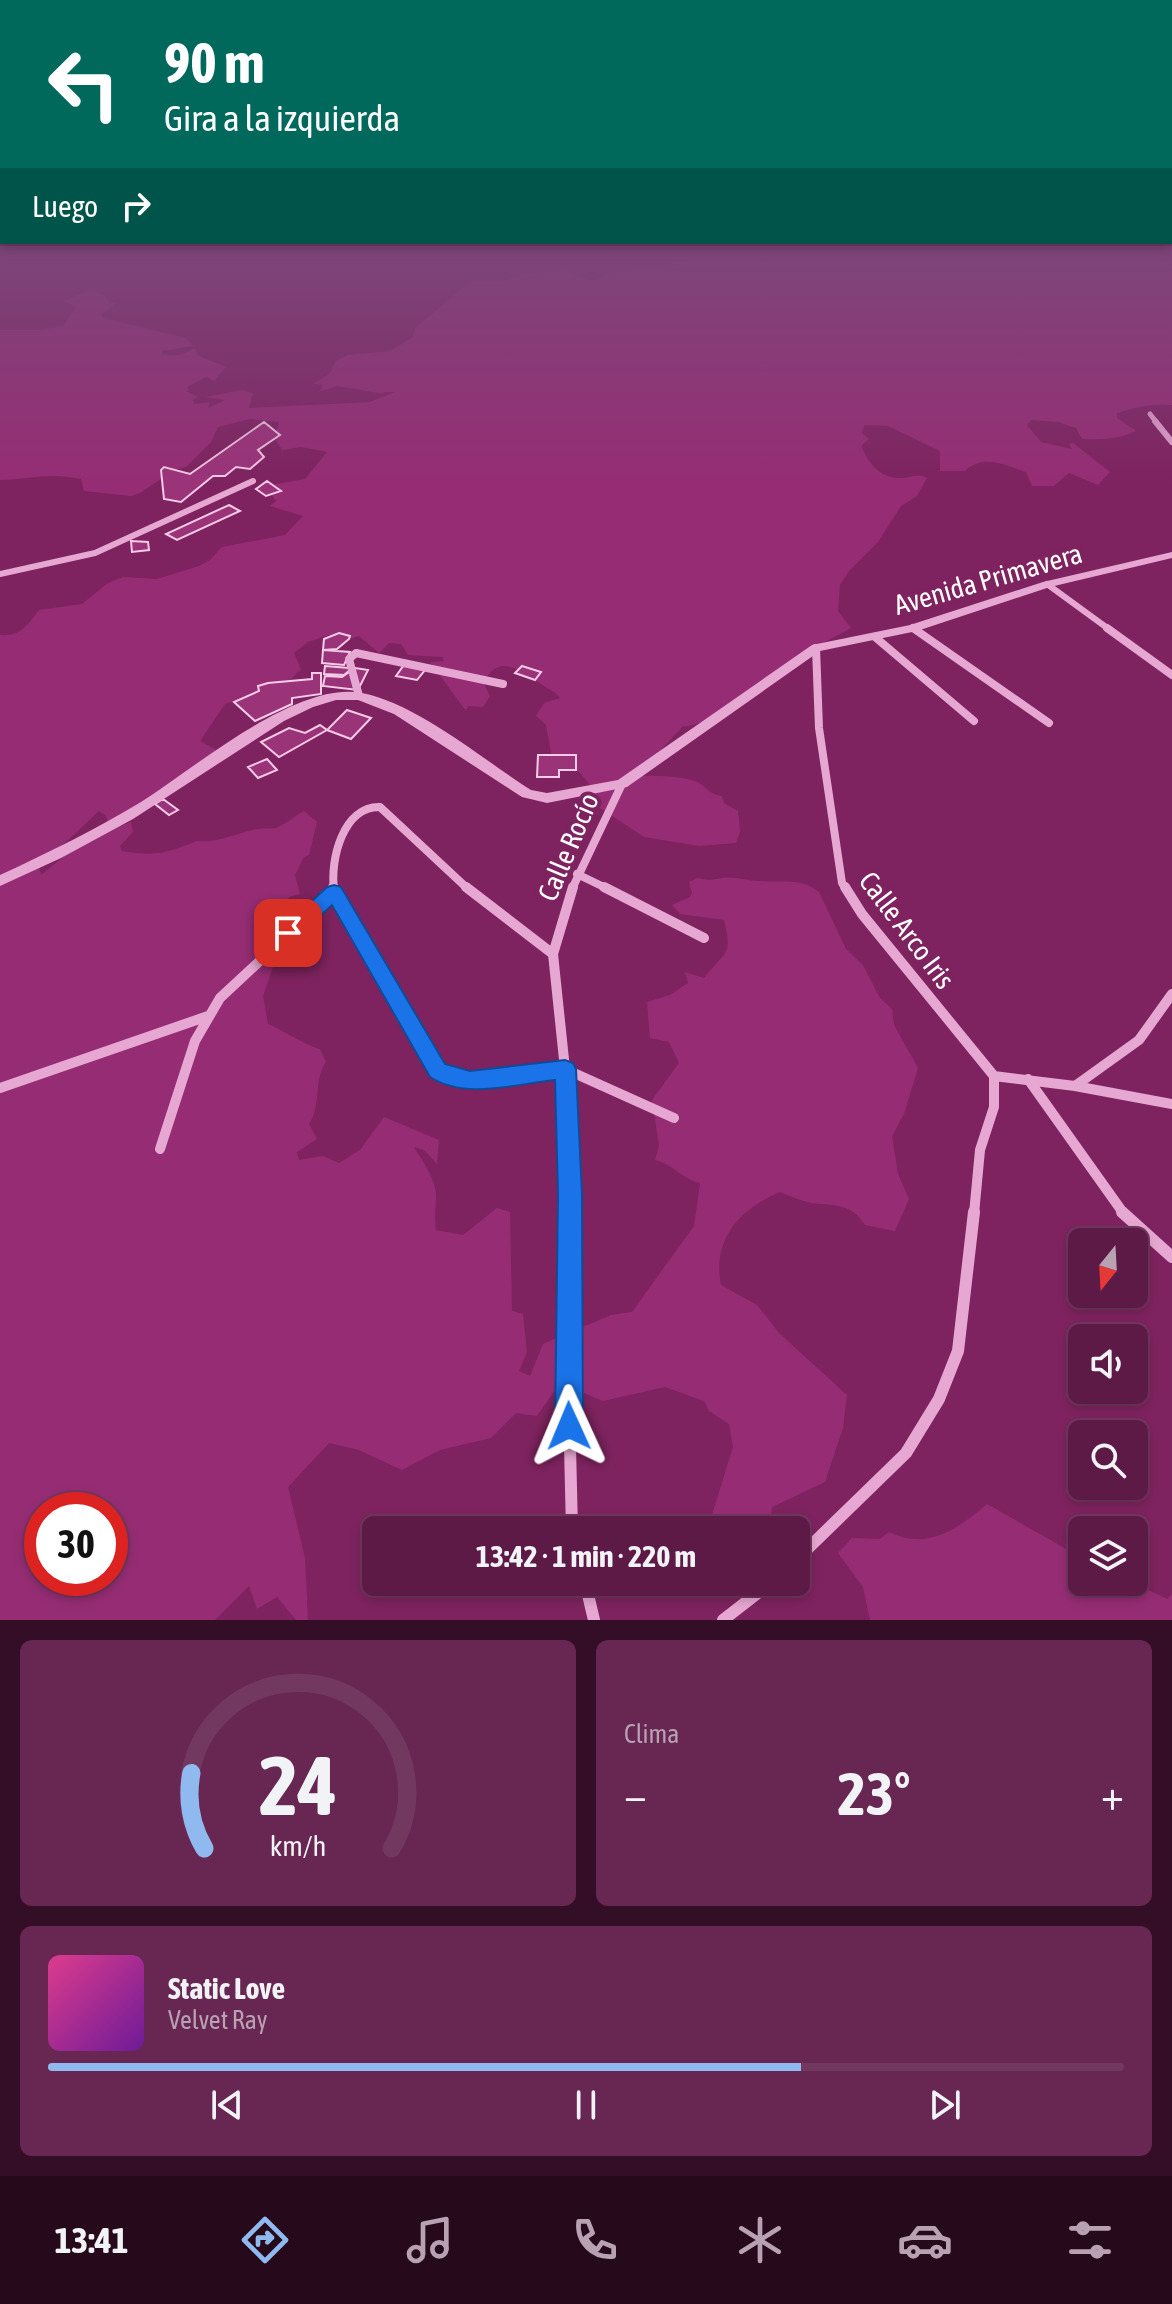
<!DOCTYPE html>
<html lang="es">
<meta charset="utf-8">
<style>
:root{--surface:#5e1a47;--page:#672752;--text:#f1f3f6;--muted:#b9a1b4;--line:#733860;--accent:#90b9f0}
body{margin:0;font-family:"Asap Condensed",sans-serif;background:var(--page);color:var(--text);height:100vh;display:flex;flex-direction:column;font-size:30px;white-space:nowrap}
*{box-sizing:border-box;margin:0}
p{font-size:26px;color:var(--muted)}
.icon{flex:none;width:44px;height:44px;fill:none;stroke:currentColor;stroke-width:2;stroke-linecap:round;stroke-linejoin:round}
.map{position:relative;height:1620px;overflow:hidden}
.details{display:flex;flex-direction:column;gap:20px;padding:20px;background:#340e27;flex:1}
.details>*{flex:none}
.guide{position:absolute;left:0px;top:0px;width:1172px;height:244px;box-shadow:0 4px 12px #0003,0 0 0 2px var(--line);background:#00695c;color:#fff;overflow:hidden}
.needle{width:52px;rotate:198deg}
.buttons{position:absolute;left:1068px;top:1228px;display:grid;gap:16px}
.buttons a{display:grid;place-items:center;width:80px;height:80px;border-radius:12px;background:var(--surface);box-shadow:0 4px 12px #0003,0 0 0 2px var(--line);font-size:40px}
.speed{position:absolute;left:24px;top:1492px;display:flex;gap:16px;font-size:40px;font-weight:700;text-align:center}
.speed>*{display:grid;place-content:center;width:104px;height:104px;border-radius:50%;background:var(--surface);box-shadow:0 4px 12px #0003,0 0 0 2px var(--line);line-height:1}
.speed .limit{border:12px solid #d22;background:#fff;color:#111}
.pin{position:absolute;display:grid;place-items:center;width:68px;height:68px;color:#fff;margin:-34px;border-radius:16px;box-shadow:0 4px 12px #0006}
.me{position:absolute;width:88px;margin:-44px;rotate:359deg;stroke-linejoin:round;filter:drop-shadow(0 0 6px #0008)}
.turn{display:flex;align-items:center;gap:28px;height:168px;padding:0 32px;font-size:36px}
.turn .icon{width:104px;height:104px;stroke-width:2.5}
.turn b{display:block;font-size:56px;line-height:68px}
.then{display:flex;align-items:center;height:76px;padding:0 32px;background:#0003;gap:16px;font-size:30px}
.big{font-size:60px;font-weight:700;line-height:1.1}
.details .tile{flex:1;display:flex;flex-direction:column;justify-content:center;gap:12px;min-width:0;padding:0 28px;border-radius:12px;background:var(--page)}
.details .dial{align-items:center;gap:0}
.dial svg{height:208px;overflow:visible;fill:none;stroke:var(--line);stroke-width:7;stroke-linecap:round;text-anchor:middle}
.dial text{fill:var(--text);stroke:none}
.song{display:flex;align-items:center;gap:24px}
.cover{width:96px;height:96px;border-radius:12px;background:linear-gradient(135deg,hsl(330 70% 55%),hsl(280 70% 35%))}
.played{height:8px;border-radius:4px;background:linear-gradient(90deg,var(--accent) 70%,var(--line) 70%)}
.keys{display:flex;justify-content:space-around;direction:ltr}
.heat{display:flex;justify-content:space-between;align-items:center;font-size:44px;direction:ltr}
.details .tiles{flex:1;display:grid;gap:20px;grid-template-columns:1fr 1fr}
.tile:last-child{grid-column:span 2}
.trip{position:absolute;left:362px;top:1516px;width:448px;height:80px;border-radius:12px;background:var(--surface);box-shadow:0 4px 12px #0003,0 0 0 2px var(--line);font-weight:700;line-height:80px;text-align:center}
.dock{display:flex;height:128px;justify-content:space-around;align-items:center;background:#260a1c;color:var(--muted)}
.dock .icon{width:56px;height:56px}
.dock .on{color:var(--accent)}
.dock b{font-size:36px;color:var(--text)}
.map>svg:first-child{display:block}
.green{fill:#962d74;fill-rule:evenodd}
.building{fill:#9b3379;stroke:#f5cbe7;stroke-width:2}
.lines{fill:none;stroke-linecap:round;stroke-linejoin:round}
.minor-far4{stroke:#e6a8d2;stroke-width:5}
.minor-far3{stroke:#e6a8d2;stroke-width:6}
.minor-far2{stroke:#e6a8d2;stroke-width:8}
.minor-far1{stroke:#e6a8d2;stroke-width:10}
.minor{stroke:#e6a8d2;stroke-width:12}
.tertiary{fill:#e6a8d2;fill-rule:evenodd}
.route{fill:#1a73e8;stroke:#114b97;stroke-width:2}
.labels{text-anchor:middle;stroke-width:8;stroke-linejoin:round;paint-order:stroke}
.street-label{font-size:28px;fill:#fff;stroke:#7e235f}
</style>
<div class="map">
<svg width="1172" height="1620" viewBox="0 0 1172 1620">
<rect width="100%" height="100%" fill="#7e235f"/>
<!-- green -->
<path class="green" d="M692 256H1172V405C1150 403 1138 407 1117 413V418L1136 431C1119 439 1101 440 1082 439L1076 428 1058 422 1031 420 1027 425 1041 442 1072 449 1069 444 1073 443 1110 472 1098 485 1069 473 1054 486H1032L1026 472C1006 466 984 453 965 471H940V451L888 426 864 425 862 433 869 439 861 446C868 462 880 479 901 478 911 478 917 473 927 478L917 496 901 506 878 542 849 571 840 585 838 611 851 628C836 636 820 644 806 653 783 668 707 730 683 726L637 776C650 775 683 776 695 781 707 786 706 793 722 796L724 803 738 811 740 831 736 843 699 846 644 837 600 808C594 782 574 764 551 753L546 725 536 716 544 703 560 698C555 691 551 691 544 686 525 674 497 649 484 684L490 696 483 707 468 706 466 711 430 662 443 661V657L408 655 401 644 389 643 379 653 359 636 339 643 329 635 308 642 294 653 301 669 287 683 225 704 200 741 215 749 216 760 108 824 106 816 99 811 67 841 38 863 41 875 83 841 131 822 133 832 120 846 122 851C155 857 166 853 197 841 215 844 239 832 257 829 263 828 271 829 276 828 286 824 295 816 304 811L317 822 309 855 304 857 295 875 300 894 289 897 269 927 275 961 263 996 268 1024C282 1030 309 1047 320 1049L326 1062C313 1080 322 1105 309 1124L317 1139 297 1152 299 1160 323 1156 339 1163 360 1150 384 1117 439 1140 437 1164 424 1150 414 1147C423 1162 436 1179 436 1196 436 1209 434 1218 436 1230L463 1235 497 1208 510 1212 512 1311 523 1314 527 1352 519 1371 530 1376 543 1344 611 1315 632 1312 694 1226 700 1183C682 1179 673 1164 655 1160L659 1146 652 1100 679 1063 669 1042 650 1038 647 1002 670 995 688 983 685 972 704 978C726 950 733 956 724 920L680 914 672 905 690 897 692 893 689 882 698 878C709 881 711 880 722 878 732 876 748 881 759 881 779 883 803 877 819 892L846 949 863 965 880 998 892 1009 894 1025 918 1068 904 1114 892 1136 898 1174 909 1199 895 1231 865 1225C851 1203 836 1206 812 1203 801 1201 790 1196 780 1192 739 1209 712 1240 721 1285L757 1305 779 1333 847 1395 843 1428 825 1482 772 1507 770 1524 766 1530H714L711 1518 733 1447 729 1424 709 1411 704 1401 665 1387 603 1401 560 1383 537 1416 516 1413 491 1438 440 1450 402 1470 359 1450 329 1443 288 1487 305 1558 308 1620H296L277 1597 257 1609 249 1586 215 1620H0V635C20 637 28 625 39 610L82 604 108 583 123 577 157 579 199 566 210 560 222 547 285 535 303 516 270 506 276 501 270 492 276 484 305 479 327 452 301 447 282 450 275 438 279 422 250 419 218 427 211 442 186 467 176 469 140 493 131 496 84 491 81 479C48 472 32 479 0 480V330H42L63 326 76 307 64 301 91 289 106 297 110 304 117 302 101 315 103 318 186 338 193 346 162 351V355H181L194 348 199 356 226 367 214 381 206 377 187 387 190 390 186 391 198 397 193 400 194 404 210 402 208 408 225 400 205 397 242 390 253 393 249 408 370 402 395 392H383L384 394 337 386 319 392 323 385 313 384 329 374 336 361 348 355 390 351 413 337 414 329 471 281H503L522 274 565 270 591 281 613 271 662 270ZM42 1510H110V1578H42Z
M987 1504 1082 1558V1582H1132L1167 1599 1172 1594V1620H870L863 1587 838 1553 852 1538 880 1539 889 1532C927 1551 958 1529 987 1504Z"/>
<!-- building -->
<path class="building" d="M264 422 280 435 258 450 264 457 250 469 236 467 225 476H213L181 502 164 499 161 470 164 467 190 474Z
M267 481 281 491 266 496 256 489Z
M229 505 240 511 177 540 166 534Z
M131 541 148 542 149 550 132 552Z
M339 633 350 636 349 639 337 649 323 650 324 639Z
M323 650 350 652 344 665 322 663Z
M404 665 425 670 417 680 396 676Z
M325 666 349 668 350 670 344 675 324 674Z
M522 666 541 672 535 680 515 673Z
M355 668 368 670 358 690 323 686 325 676 342 677Z
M312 673H321V694L292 698V704L255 721 234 702 259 691 258 686 268 683 312 679Z
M347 710 371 718 351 739 327 730Z
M320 725 327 730 279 757 261 742 289 728 305 733Z
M538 755H576V770H559V777H537Z
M267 759 277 770 258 778 248 767Z
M163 799 178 810 169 815 155 804Z"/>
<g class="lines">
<!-- minor-far4 -->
<path class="minor-far4" d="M1150 414 1157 423"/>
<!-- minor-far3 -->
<path class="minor-far3" d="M1155 421 1172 442
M0 574 95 553 253 481
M1047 584 1110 630
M913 628 916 630"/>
<!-- minor-far2 -->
<path class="minor-far2" d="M913 628 1049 723
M1107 628 1172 675
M875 637 974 721
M816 648 819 728 842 883 846 889
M359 696 349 659 356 653 503 684
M577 874 608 889
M334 889C330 860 343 806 380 807L468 889
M572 889 622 784"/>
<!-- minor-far1 -->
<path class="minor-far1" d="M333 887 438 1070 457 1080H470L565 1069
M466 887 553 954
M604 887 704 938
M845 887 862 914 994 1076
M565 1069 674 1118
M994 1076 1075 1086 1172 1104
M1028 1079 1124 1214
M1075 1086 1139 1040 1172 994
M0 1088 208 1016
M160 1149 195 1041 220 998 334 892
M570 1214 565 1069 553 954 573 887
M974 1214 980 1150 994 1107V1076"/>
<!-- minor -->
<path class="minor" d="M570 1212 568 1363 572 1530
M1122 1212 1172 1257
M796 1560 906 1453 939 1399 958 1351 974 1212
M585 1582 594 1620
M723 1620 772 1582"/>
<!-- tertiary -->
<path class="tertiary" d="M1172 552V558L1050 587 917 631 820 651 627 787 547 803 522 797 394 714 358 700H336L313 707 284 721 133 819 61 858 0 886V875C48 853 96 829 141 802 195 768 297 680 362 693 418 704 482 759 531 790L547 793 618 780 812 645 910 625 1043 582Z"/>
</g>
<!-- sky -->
<linearGradient id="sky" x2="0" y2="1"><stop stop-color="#451334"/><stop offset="0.53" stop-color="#7e457a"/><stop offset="1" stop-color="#7e457a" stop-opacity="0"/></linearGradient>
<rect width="1172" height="483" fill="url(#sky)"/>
<!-- route -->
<path class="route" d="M334 885 341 887 445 1064 470 1071 565 1060 573 1063 576 1069 582 1194 583 1426 579 1436 569 1440 559 1436 555 1426 558 1194 555 1080C515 1084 465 1100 430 1077L332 905 295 939H281L278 933 327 887Z"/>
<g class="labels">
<!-- street labels -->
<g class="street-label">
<text transform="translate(988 579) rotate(-16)" y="10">Avenida Primavera</text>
<text transform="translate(568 847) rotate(-67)" y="10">Calle Rocío</text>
<text transform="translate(907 930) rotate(53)" y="10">Calle Arco Iris</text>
</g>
</g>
</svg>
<div class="buttons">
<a><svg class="needle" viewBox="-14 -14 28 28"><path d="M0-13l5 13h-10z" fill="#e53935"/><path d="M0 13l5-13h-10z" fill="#b9a1b4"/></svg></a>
<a><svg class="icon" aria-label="sound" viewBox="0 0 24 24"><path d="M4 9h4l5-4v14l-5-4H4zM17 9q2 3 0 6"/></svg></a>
<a><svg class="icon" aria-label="search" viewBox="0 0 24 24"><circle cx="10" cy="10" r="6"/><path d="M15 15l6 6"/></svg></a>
<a><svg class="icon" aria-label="layers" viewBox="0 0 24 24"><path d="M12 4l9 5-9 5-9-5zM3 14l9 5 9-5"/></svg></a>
</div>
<div class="speed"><div class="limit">30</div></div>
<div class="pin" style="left:288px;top:933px;background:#d93025"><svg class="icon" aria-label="arrive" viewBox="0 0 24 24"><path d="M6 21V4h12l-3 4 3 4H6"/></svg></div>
<svg class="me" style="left:569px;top:1426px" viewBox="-20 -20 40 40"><path d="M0-17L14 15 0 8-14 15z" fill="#1a73e8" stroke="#fff" stroke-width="4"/></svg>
<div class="trip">13:42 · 1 min · 220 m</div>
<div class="guide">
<div class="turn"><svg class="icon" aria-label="left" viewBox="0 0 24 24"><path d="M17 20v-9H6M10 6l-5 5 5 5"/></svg><div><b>90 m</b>Gira a la izquierda</div></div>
<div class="then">Luego<svg class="icon" aria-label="right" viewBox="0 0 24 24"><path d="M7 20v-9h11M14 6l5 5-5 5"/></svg></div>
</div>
</div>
<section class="details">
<div class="tiles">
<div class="tile dial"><svg viewBox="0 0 100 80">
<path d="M14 69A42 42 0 1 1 86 69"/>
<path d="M14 69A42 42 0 0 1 9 40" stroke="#90b9f0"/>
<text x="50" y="56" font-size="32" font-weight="700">24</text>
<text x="50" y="72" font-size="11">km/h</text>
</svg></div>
<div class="tile"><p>Clima</p>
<div class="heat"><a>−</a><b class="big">23°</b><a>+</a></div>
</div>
<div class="tile">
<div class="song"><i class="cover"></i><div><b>Static Love</b><p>Velvet Ray</p></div></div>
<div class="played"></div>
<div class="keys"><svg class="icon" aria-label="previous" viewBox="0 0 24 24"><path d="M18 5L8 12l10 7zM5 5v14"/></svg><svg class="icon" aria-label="pause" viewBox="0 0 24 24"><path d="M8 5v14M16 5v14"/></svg><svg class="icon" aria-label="next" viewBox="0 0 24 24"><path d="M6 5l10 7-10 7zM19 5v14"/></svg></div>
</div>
</div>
</section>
<nav class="dock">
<b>13:41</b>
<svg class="icon on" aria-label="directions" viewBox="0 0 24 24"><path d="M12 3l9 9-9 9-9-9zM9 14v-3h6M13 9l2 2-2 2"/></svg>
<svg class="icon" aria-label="music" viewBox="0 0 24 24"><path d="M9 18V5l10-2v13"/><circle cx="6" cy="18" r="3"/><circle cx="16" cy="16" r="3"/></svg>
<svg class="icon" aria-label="phone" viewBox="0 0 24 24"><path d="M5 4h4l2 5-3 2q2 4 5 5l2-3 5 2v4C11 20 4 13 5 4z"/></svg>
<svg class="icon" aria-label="climate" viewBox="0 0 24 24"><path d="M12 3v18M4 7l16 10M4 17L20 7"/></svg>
<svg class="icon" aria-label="car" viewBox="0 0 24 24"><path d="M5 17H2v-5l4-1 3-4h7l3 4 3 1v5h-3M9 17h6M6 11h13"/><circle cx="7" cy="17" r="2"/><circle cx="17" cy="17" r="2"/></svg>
<svg class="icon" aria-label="filters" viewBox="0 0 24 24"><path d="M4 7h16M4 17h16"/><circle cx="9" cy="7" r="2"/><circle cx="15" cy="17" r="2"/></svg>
</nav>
